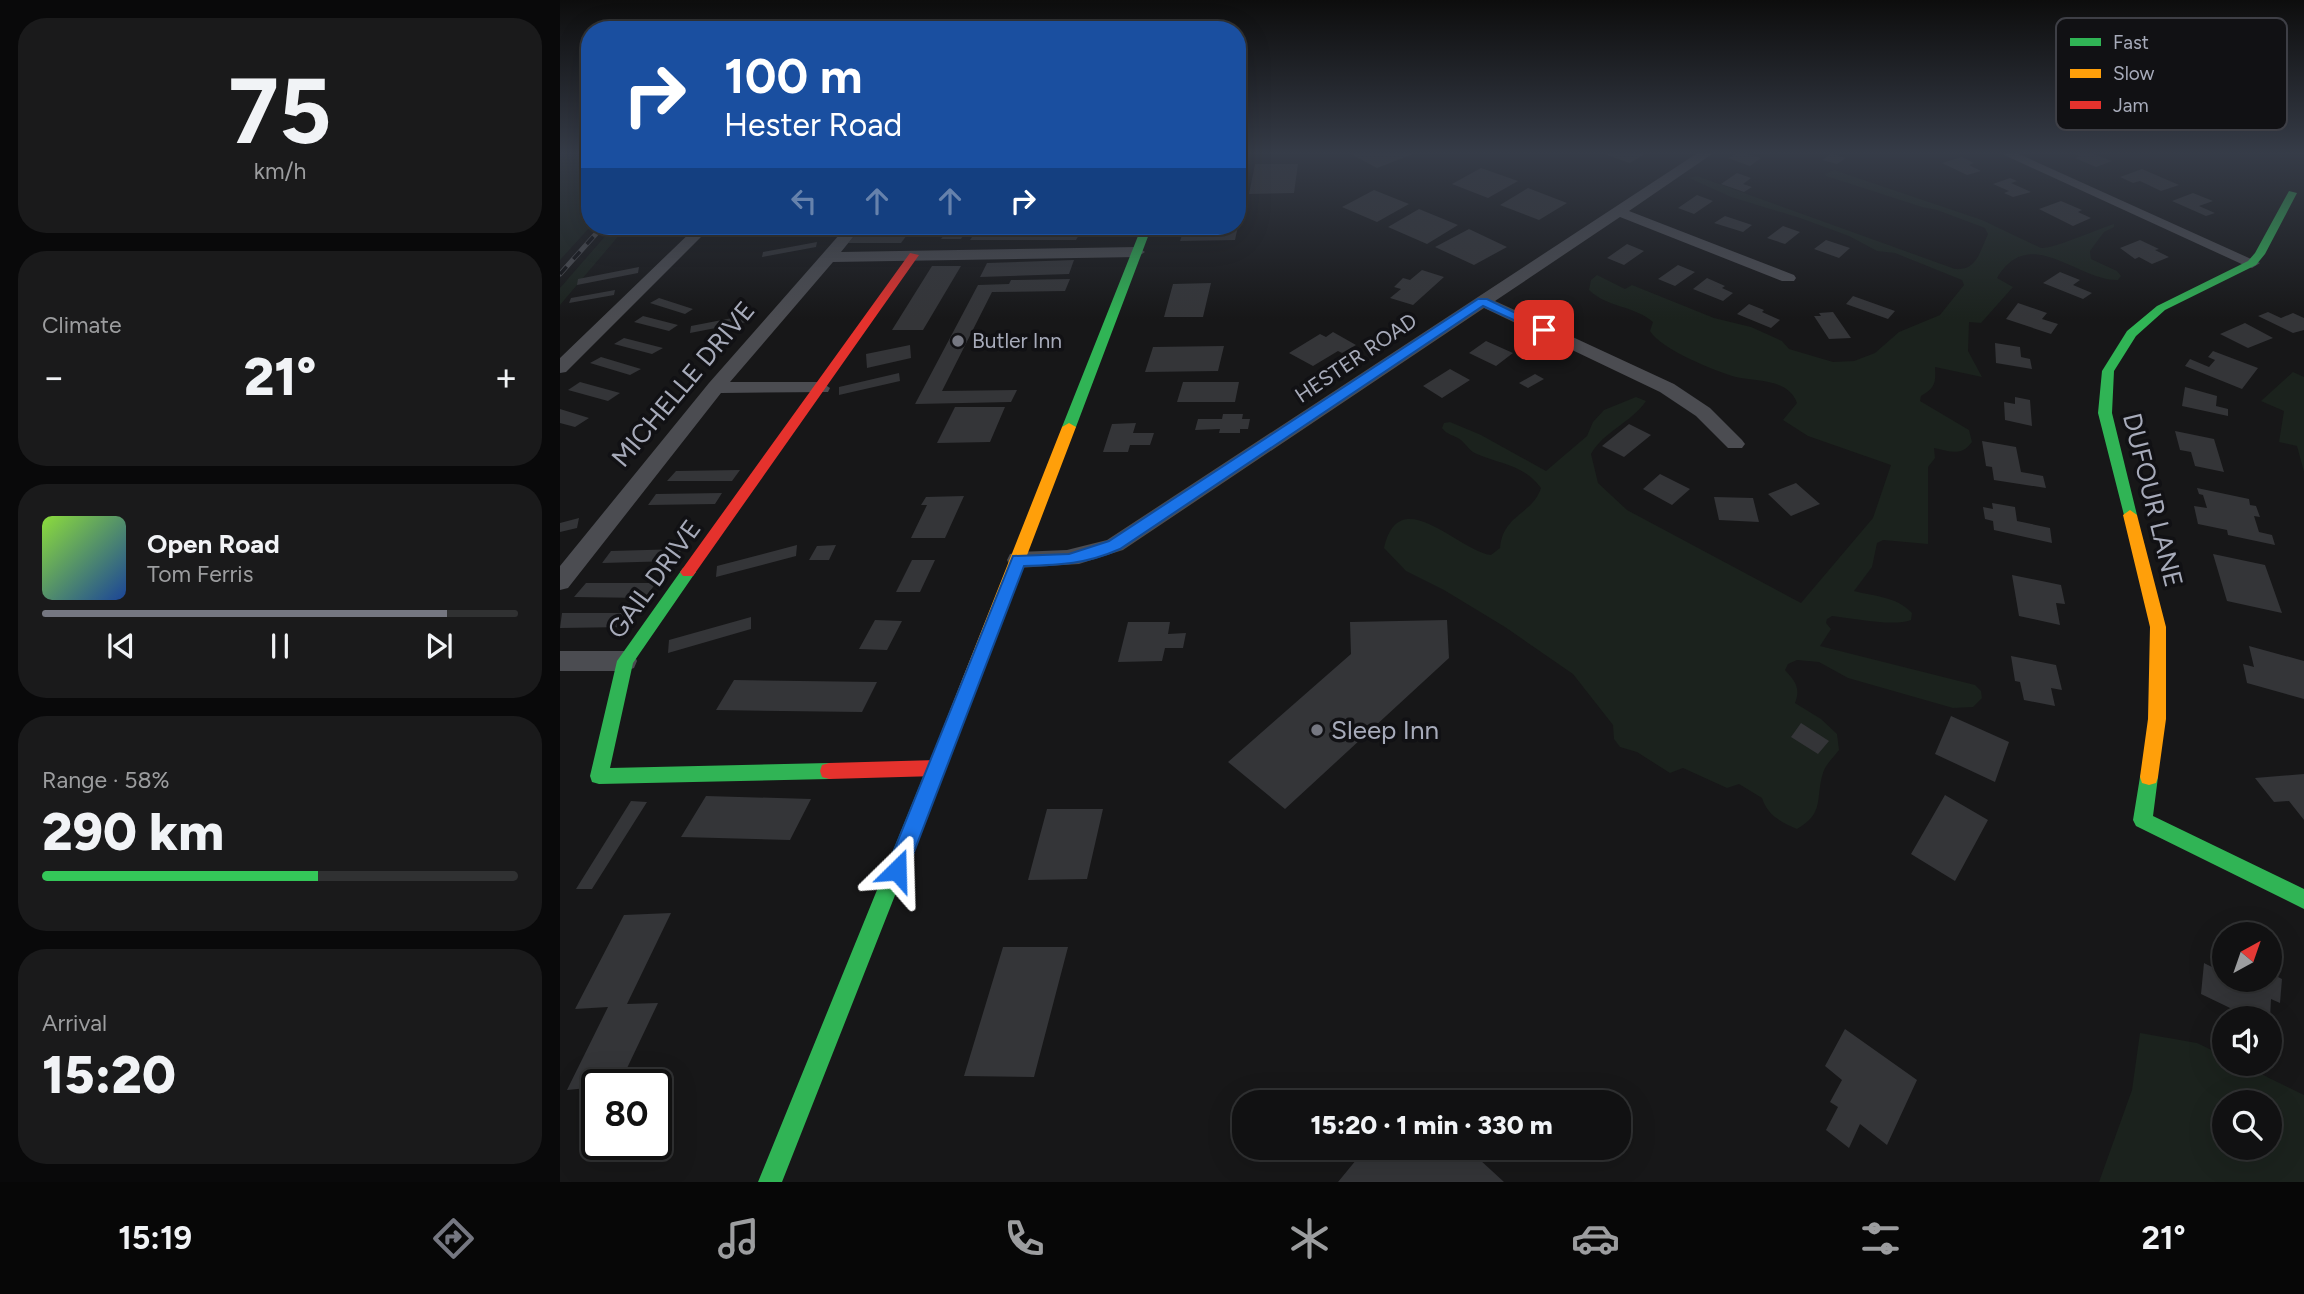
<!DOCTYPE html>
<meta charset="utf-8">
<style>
:root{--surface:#111112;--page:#1a1a1b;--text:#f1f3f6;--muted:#9c9d9f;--line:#303132;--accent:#757781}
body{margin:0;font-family:Figtree,sans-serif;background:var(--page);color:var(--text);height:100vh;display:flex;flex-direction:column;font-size:26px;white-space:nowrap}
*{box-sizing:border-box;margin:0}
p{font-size:23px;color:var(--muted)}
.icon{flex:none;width:38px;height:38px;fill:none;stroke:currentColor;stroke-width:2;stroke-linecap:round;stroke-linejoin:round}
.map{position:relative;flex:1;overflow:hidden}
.panel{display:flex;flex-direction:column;gap:18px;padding:18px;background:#09090a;width:560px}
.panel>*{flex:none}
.hud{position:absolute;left:21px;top:21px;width:665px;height:214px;border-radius:28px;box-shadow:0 7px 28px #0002,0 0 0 2px var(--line);background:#1a4fa0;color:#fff;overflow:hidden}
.needle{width:46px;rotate:40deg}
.controls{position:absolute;left:1652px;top:922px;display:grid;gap:14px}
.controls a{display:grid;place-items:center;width:70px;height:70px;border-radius:50%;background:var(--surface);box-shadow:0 7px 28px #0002,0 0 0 2px var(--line);font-size:35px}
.speed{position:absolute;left:21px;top:1069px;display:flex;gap:14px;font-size:35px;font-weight:700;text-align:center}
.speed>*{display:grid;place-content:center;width:91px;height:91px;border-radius:50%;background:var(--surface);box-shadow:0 7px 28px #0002,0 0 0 2px var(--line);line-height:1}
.speed .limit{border:4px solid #111;border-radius:10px;background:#fff;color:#111}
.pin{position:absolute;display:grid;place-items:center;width:60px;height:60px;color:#fff;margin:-30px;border-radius:14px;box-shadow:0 4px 10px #0006}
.me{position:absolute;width:77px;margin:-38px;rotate:22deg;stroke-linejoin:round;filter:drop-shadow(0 0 5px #0008)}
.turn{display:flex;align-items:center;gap:24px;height:147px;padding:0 28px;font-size:32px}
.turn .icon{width:91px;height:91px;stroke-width:2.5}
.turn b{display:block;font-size:49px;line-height:60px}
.lanes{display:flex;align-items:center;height:66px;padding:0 28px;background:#0003;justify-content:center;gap:35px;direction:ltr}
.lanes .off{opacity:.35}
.big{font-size:52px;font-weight:800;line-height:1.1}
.panel .tile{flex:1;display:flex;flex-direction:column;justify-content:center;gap:10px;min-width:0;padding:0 24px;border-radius:28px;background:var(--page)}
.panel .dial{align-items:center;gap:0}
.dial b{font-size:91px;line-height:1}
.song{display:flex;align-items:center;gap:21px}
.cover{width:84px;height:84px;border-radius:10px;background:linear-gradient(135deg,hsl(90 70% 55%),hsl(220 70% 35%))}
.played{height:7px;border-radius:4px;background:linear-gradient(90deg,var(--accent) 85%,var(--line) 85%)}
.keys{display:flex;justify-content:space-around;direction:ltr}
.heat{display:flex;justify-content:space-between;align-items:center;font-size:38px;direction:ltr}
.charge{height:10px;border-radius:5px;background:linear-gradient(90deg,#34c759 58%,var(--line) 0)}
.trip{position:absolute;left:672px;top:1090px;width:399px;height:70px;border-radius:28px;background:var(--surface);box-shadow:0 7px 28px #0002,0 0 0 2px var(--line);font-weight:800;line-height:70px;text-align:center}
.dock{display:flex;height:112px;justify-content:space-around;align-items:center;background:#070707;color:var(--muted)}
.dock .icon{width:49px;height:49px}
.dock .on{color:var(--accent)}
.dock b{font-size:32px;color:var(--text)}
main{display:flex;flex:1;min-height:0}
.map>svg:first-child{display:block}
.green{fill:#1b221d;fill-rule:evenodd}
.building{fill:#343538}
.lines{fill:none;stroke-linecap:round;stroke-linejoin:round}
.street{fill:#4b4c51;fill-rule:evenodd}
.fast{fill:#30b455;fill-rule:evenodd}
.slow{fill:#ff9f0a;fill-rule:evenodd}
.jam{fill:#e5322d;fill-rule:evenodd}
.rail-casing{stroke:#4b4c50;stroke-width:5}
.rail{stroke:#111114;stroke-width:3.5;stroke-dasharray:10;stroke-linecap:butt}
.route{fill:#1a73e8;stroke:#114b97;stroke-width:2}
.poi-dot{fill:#757781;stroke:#111114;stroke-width:2.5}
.labels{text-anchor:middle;stroke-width:7;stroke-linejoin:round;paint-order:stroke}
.far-poi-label{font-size:21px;fill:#a7abba;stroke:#111114;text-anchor:start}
.far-street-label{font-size:21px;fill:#a7abba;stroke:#111114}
.street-label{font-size:26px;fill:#a7abba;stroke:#111114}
.poi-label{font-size:26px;fill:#a7abba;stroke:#111114;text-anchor:start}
.key{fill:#111114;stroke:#3e3f46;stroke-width:2}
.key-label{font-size:19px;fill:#a7abba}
</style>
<main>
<section class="panel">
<div class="tile dial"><b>75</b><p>km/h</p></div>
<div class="tile"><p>Climate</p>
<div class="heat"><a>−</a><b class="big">21°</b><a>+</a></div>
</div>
<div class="tile">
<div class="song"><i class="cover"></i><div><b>Open Road</b><p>Tom Ferris</p></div></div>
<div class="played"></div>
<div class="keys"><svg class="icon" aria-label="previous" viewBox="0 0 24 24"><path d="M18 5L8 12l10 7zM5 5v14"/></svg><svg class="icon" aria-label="pause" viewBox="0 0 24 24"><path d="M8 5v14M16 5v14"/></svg><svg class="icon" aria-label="next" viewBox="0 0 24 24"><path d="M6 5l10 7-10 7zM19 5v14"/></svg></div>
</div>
<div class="tile"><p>Range · 58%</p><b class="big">290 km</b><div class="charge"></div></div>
<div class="tile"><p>Arrival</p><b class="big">15:20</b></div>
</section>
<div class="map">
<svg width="1744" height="1182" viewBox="0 0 1744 1182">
<rect width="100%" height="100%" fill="#171718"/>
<!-- green -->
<path class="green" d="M0 154H30L31 226 0 260Z
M1274 170 1422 220 1481 248C1493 249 1538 229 1554 224V227L1544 232 1530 251 1531 259 1557 271 1561 276 1558 280C1517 281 1470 223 1437 278L1453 287 1421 323 1409 322 1408 351 1422 377 1375 367C1376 383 1375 388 1361 396L1360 401 1409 430 1412 442C1401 457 1390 451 1374 448L1375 458 1368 467V544L1323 540 1317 543 1312 567 1294 591C1316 597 1336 596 1352 613L1351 620C1334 627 1292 618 1272 616L1267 619 1266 623 1271 629 1260 646 1415 685 1421 691 1422 698 1413 707 1393 708 1288 678 1259 662 1237 660 1228 664 1225 670C1235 681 1241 688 1235 703L1261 719 1277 734 1279 750C1274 757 1265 765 1263 773 1255 799 1265 813 1237 829 1221 822 1208 816 1202 798L1179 784 1167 788 1123 768 1110 773 1077 752 1060 747 1054 739 1053 725 1013 674 945 627 884 590 846 571 824 548C839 481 897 550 931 555L940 548C943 514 972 515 981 488 963 464 942 465 917 454 909 451 907 445 901 440 894 435 887 435 882 428L884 423 890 422 921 435 986 471 1027 436 1033 422 1044 410 1076 397 1086 401C1071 423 1044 431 1031 454L1038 483 1067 510 1241 603 1313 518 1331 465 1248 436 1223 420 1237 403C1228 378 1196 382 1176 377 1154 371 1101 349 1090 331L1093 322C1075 306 1046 307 1029 290L1031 280 1037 275 1065 289 1072 285 1154 318 1191 327 1222 341 1229 349 1273 362 1294 361 1315 353 1339 332 1380 315 1404 285 1402 280 1335 253 1317 251 1289 236 1240 218 1171 197 1129 178 1137 176 1395 269C1417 271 1420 251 1428 234L1425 228 1377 210 1362 207 1266 176 1265 174Z
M54 226H67L0 305V288Z
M1733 372 1744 377V472L1737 446 1719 442 1724 411 1701 401Z
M1580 1033 1637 1043 1664 1056V1064H1681L1744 1095V1182H1539L1572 1090ZM1710 1102V1148H1664V1102Z"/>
<!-- building -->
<path class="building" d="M791 154H853L817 168Z
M1044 154H1085L1070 163Z
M1175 154H1187L1201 158 1190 166 1168 158Z
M1271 154H1273L1286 158 1277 164 1262 160Z
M1515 154H1533L1552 161 1536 167 1515 158 1520 156Z
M1402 157 1414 163 1409 165 1421 171 1407 175 1382 163Z
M695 164H738L734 193 689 194Z
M921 168 958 181 928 198 892 184Z
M1582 169 1619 185 1601 191 1580 181 1573 183 1560 177Z
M1177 173 1191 178 1183 184 1192 187 1184 192 1161 184Z
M1450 178 1457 181 1451 183 1471 192 1453 197 1444 193 1449 191 1433 184Z
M968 188 1007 203 979 220 940 205Z
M814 190 849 204 817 222 782 207Z
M1633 193 1653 201 1639 206 1655 213 1646 216 1612 201Z
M1137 195 1153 201 1134 214 1118 208Z
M1501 201 1522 210 1518 212 1531 218 1513 226 1479 209Z
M859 209 898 225 867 244 828 227Z
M1165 216 1192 225 1183 232 1154 223Z
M305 226H361L358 229 303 228Z
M390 226H409L401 239H381Z
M625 226H678L675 240 620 241Z
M1223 226 1240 232 1225 244 1207 238Z
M418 228H523L516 240H410Z
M909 229 947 247 914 265 875 247Z
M295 235H347L341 243H288Z
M1266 240 1290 248 1279 258 1254 249Z
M1580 240 1599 249 1595 250 1609 257 1592 264 1579 257 1575 259 1560 248Z
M257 242 256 247 202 257 203 252Z
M1067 244 1084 251 1064 265 1047 258Z
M514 260 509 274 420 277 427 263Z
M1118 265 1135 272 1115 286 1098 279Z
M372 266H401L363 330H332Z
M79 267 78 273 17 285 18 279Z
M862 270 884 277 853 305 830 298 841 289 834 287 843 278 850 280Z
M1500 272 1520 280 1513 285 1532 293 1523 299 1483 283Z
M1147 278 1165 286 1162 288 1173 293 1163 301 1133 289Z
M510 279 505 291 432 292 382 391 457 390 451 402 355 404 418 285 449 284 451 280Z
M651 283 643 317H604L613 284Z
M55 290 54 295 9 303 11 298Z
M1293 296 1335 311 1328 319 1286 304Z
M99 298 133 309 125 314 90 303Z
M1458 303 1487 313 1482 319 1498 324 1491 334 1446 319Z
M1189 304 1204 310 1202 312 1220 320 1211 328 1177 314Z
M1273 312 1291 338 1269 339 1254 316H1261L1259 313Z
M1708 312 1721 318 1733 313 1744 318V330L1733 333 1698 316Z
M193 314 192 321 130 333 131 326Z
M83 316 118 325 109 331 74 322Z
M1685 323 1713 338 1688 348 1660 334Z
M773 332 796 345 782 353 778 351 753 366 729 353 760 334 766 337Z
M64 338 103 348 92 354 54 344Z
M926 341 953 353 936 366 909 353Z
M1435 343 1460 347 1461 357 1470 359 1472 369 1436 363Z
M350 345 351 358 307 368 306 354Z
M664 346 658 371 585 372 593 347Z
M1653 351 1698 368 1682 389 1625 366 1630 359 1649 367 1655 360 1648 357Z
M41 357 81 369 70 375 30 363Z
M890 369 910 380 882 398 863 386Z
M339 373 340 381 279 395V387Z
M975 374 984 379 968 388 959 383Z
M20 382 60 393 48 401 8 390Z
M623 382H679L675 402H617Z
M1625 387 1657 396 1656 406 1668 409V416L1622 406Z
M1455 397 1470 400 1472 426 1445 420 1444 402 1455 404Z
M395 407H445L430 442 377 443Z
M0 409 29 418 15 427 0 423Z
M663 414H683L682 419H690L688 429H680V433H659L660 429 635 430 638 419H662Z
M576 423 573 433H594L590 445H570L568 452H543L552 424Z
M1069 424 1091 435 1064 457 1042 446Z
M1615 431 1654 439 1664 472 1635 466 1631 452 1620 450Z
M1422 441 1456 447 1461 472 1483 476 1486 488 1434 480 1432 467 1426 466Z
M180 470 172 481H107L116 471Z
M1100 474 1130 489 1112 505 1083 489Z
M1236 483 1260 504 1231 516 1208 494Z
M1637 488 1689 499 1690 505 1696 506 1700 517 1694 516 1699 532 1712 535 1715 545 1668 535 1667 530 1638 524 1634 506 1647 508 1643 495 1639 494Z
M162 493 155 504 88 505 96 494Z
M404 496 385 538H351L367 505H361L366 497Z
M1154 497 1193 498 1199 522 1159 520Z
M1432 503 1455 507 1457 521 1490 528 1492 543 1434 530 1433 521 1425 519 1423 507 1433 509Z
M19 518 17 528 0 532V523Z
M237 545 236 556 156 577 157 566Z
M276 545 269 560H249L257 546Z
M122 549 114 561 42 563 51 551Z
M1653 554 1705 565 1722 613 1667 601Z
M352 560H375L360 592H336Z
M1452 575 1501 585 1505 604 1496 603 1500 625 1459 616Z
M26 583H96L85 598 14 597Z
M2 613H77L66 627 0 628Z
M191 617V629L108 653 109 640Z
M315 620 342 621 327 650 299 649Z
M887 620 889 658 725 809 668 762 791 654 790 622Z
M568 622H610L608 634 626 633 623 648H605L602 661 558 662Z
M1689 646 1744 661V699L1687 683 1683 664 1694 667Z
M1451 656 1496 665 1502 690 1491 688 1495 706 1464 700 1460 682 1455 681Z
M174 680 317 682 302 712 156 710Z
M1391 716 1449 742 1435 782 1375 754Z
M1241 723 1269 741 1258 754 1231 737Z
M1744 774V820L1729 801 1714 802 1695 778Z
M1385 795 1428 820 1395 881 1351 854Z
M146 796 251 799 230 840 121 837Z
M71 801 87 802 32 889H16Z
M487 809H543L527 879 468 880Z
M111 913 67 1004 98 1003 59 1085 7 1090 48 1007 15 1009 64 915Z
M443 947H508L474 1077 404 1076Z
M1657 960 1664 963V980H1710V973L1722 979 1720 1003 1711 999 1710 1018H1691L1641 994 1644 963 1656 969Z
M1285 1029 1357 1080 1327 1145 1300 1124 1289 1148 1266 1130 1278 1107 1270 1102 1282 1080 1265 1066Z
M806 1148H907L944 1182H778Z"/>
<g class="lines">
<!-- street -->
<path class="street" d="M1136 154H1152L1069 211 1234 275 1236 278 1234 281H1222L1060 217 935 301 1114 384 1150 408 1182 440 1185 444 1182 448H1168L1136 416 1100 392 924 308 563 550 519 564 458 568 450 566 447 560 450 554 458 552 507 550 547 540Z
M1442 154H1459L1700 263 1692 268 1686 266Z
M137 226H152L6 372 0 373V358Z
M287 226H302L281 252 577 247 585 252 577 257 273 262 170 382H261L270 388 268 392 161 393 8 588 0 590V566L149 383Z
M0 651H65L74 654 77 661 74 668 65 671H0Z"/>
<!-- fast -->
<path class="fast" d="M1729 191 1737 193 1705 254 1696 265 1605 310 1576 336 1554 371 1552 413 1577 515 1575 519H1565L1538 413 1542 371 1567 331 1597 306 1688 261 1695 253Z
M582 226H592L516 427 509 431 504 430 502 427Z
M128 566 136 572 133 576 73 663 50 768 269 763 276 765 278 771 276 777 269 779 39 784 32 782 30 776 57 661 123 568Z
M390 725 396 728 399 733 222 1182H198L381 733 384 728Z
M1589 769 1596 771 1598 777 1593 816 1744 889V909L1576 826 1573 820 1580 777 1582 771Z"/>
<!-- slow -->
<path class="slow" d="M509 423 516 427 399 733 396 738 390 741 384 738 381 733 502 427Z
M1570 510 1577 515 1606 627V719L1598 777 1596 783 1589 785 1582 783 1580 777 1588 719 1590 627 1563 515Z"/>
<!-- jam -->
<path class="jam" d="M350 253 359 255 133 576H123L120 572 123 568Z
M377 760 383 762 386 768 383 774 377 776 269 779 262 777 260 771 262 765 269 763Z"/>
<defs>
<path id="rail" d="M0 274 43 226"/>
</defs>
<!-- rail casing -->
<use href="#rail" class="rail-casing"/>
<!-- rail -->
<use href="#rail" class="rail"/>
</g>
<!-- sky -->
<linearGradient id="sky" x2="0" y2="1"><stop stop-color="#0d0d0d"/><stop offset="0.48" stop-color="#363c48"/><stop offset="1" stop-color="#363c48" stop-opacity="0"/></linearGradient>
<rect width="1744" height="319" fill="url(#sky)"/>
<!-- route -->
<path class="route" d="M918 299H927L990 330 980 332 923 306 560 549C526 564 501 565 464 566L347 870 344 877 337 879 329 877 326 870 453 556 509 554 549 541Z"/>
<!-- markers -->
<g class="poi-dot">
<circle cx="398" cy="341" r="7"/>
<circle cx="757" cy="730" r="7"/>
</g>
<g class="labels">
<!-- far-poi labels -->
<g class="far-poi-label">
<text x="412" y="348">Butler Inn</text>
</g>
<!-- far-street labels -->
<g class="far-street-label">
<text transform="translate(796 358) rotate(-34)" y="7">HESTER ROAD</text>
</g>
<!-- street labels -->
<g class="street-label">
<text transform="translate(123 384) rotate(-50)" y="9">MICHELLE DRIVE</text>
<text transform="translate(1593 500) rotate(76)" y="9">DUFOUR LANE</text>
<text transform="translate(94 579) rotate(-54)" y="9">GAIL DRIVE</text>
</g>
<!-- poi labels -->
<g class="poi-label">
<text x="771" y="739">Sleep Inn</text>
</g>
</g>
<!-- legend -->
<rect x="1496" y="18" width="231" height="112" rx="10" class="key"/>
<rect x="1510" y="38" width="31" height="8" fill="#30b455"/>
<rect x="1510" y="69" width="31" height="9" fill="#ff9f0a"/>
<rect x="1510" y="101" width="31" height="8" fill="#e5322d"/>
<g class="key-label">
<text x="1553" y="49">Fast</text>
<text x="1553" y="80">Slow</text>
<text x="1553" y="112">Jam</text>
</g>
</svg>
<div class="controls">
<a><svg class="needle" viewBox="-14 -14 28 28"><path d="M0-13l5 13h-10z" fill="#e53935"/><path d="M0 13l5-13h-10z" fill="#9c9d9f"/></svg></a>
<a><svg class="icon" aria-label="sound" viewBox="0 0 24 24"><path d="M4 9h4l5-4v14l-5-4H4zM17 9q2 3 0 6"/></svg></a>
<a><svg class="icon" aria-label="search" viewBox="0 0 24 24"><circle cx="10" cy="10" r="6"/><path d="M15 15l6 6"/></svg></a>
</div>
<div class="speed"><div class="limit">80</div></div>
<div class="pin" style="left:984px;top:330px;background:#d93025"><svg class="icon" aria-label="arrive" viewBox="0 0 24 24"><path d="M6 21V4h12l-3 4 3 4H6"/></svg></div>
<svg class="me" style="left:337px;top:870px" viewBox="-20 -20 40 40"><path d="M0-17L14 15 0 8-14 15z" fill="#1a73e8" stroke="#fff" stroke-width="4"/></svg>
<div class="trip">15:20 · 1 min · 330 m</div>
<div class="hud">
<div class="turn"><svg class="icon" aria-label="right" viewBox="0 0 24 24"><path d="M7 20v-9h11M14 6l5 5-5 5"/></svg><div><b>100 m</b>Hester Road</div></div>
<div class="lanes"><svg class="icon off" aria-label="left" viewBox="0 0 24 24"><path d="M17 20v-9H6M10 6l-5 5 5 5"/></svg><svg class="icon off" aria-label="ahead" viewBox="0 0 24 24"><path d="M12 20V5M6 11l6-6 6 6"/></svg><svg class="icon off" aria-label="ahead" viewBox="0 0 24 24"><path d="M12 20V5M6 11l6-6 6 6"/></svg><svg class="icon" aria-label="right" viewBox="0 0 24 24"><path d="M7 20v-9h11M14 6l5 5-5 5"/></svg></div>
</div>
</div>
</main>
<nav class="dock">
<b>15:19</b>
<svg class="icon on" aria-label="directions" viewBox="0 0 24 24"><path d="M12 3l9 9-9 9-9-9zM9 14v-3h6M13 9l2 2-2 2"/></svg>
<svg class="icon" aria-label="music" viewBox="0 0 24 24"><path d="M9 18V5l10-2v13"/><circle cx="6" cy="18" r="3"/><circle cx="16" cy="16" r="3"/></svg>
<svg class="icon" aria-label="phone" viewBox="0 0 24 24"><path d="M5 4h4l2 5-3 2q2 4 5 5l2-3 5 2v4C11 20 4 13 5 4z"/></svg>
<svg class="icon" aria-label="climate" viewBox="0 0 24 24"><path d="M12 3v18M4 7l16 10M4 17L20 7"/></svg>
<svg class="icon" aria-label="car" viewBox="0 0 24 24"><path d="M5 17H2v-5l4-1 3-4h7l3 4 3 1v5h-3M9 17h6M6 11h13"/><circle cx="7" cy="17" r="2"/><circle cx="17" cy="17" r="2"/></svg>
<svg class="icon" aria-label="filters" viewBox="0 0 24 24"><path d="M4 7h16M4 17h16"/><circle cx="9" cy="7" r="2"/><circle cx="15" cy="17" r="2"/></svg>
<b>21°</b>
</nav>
